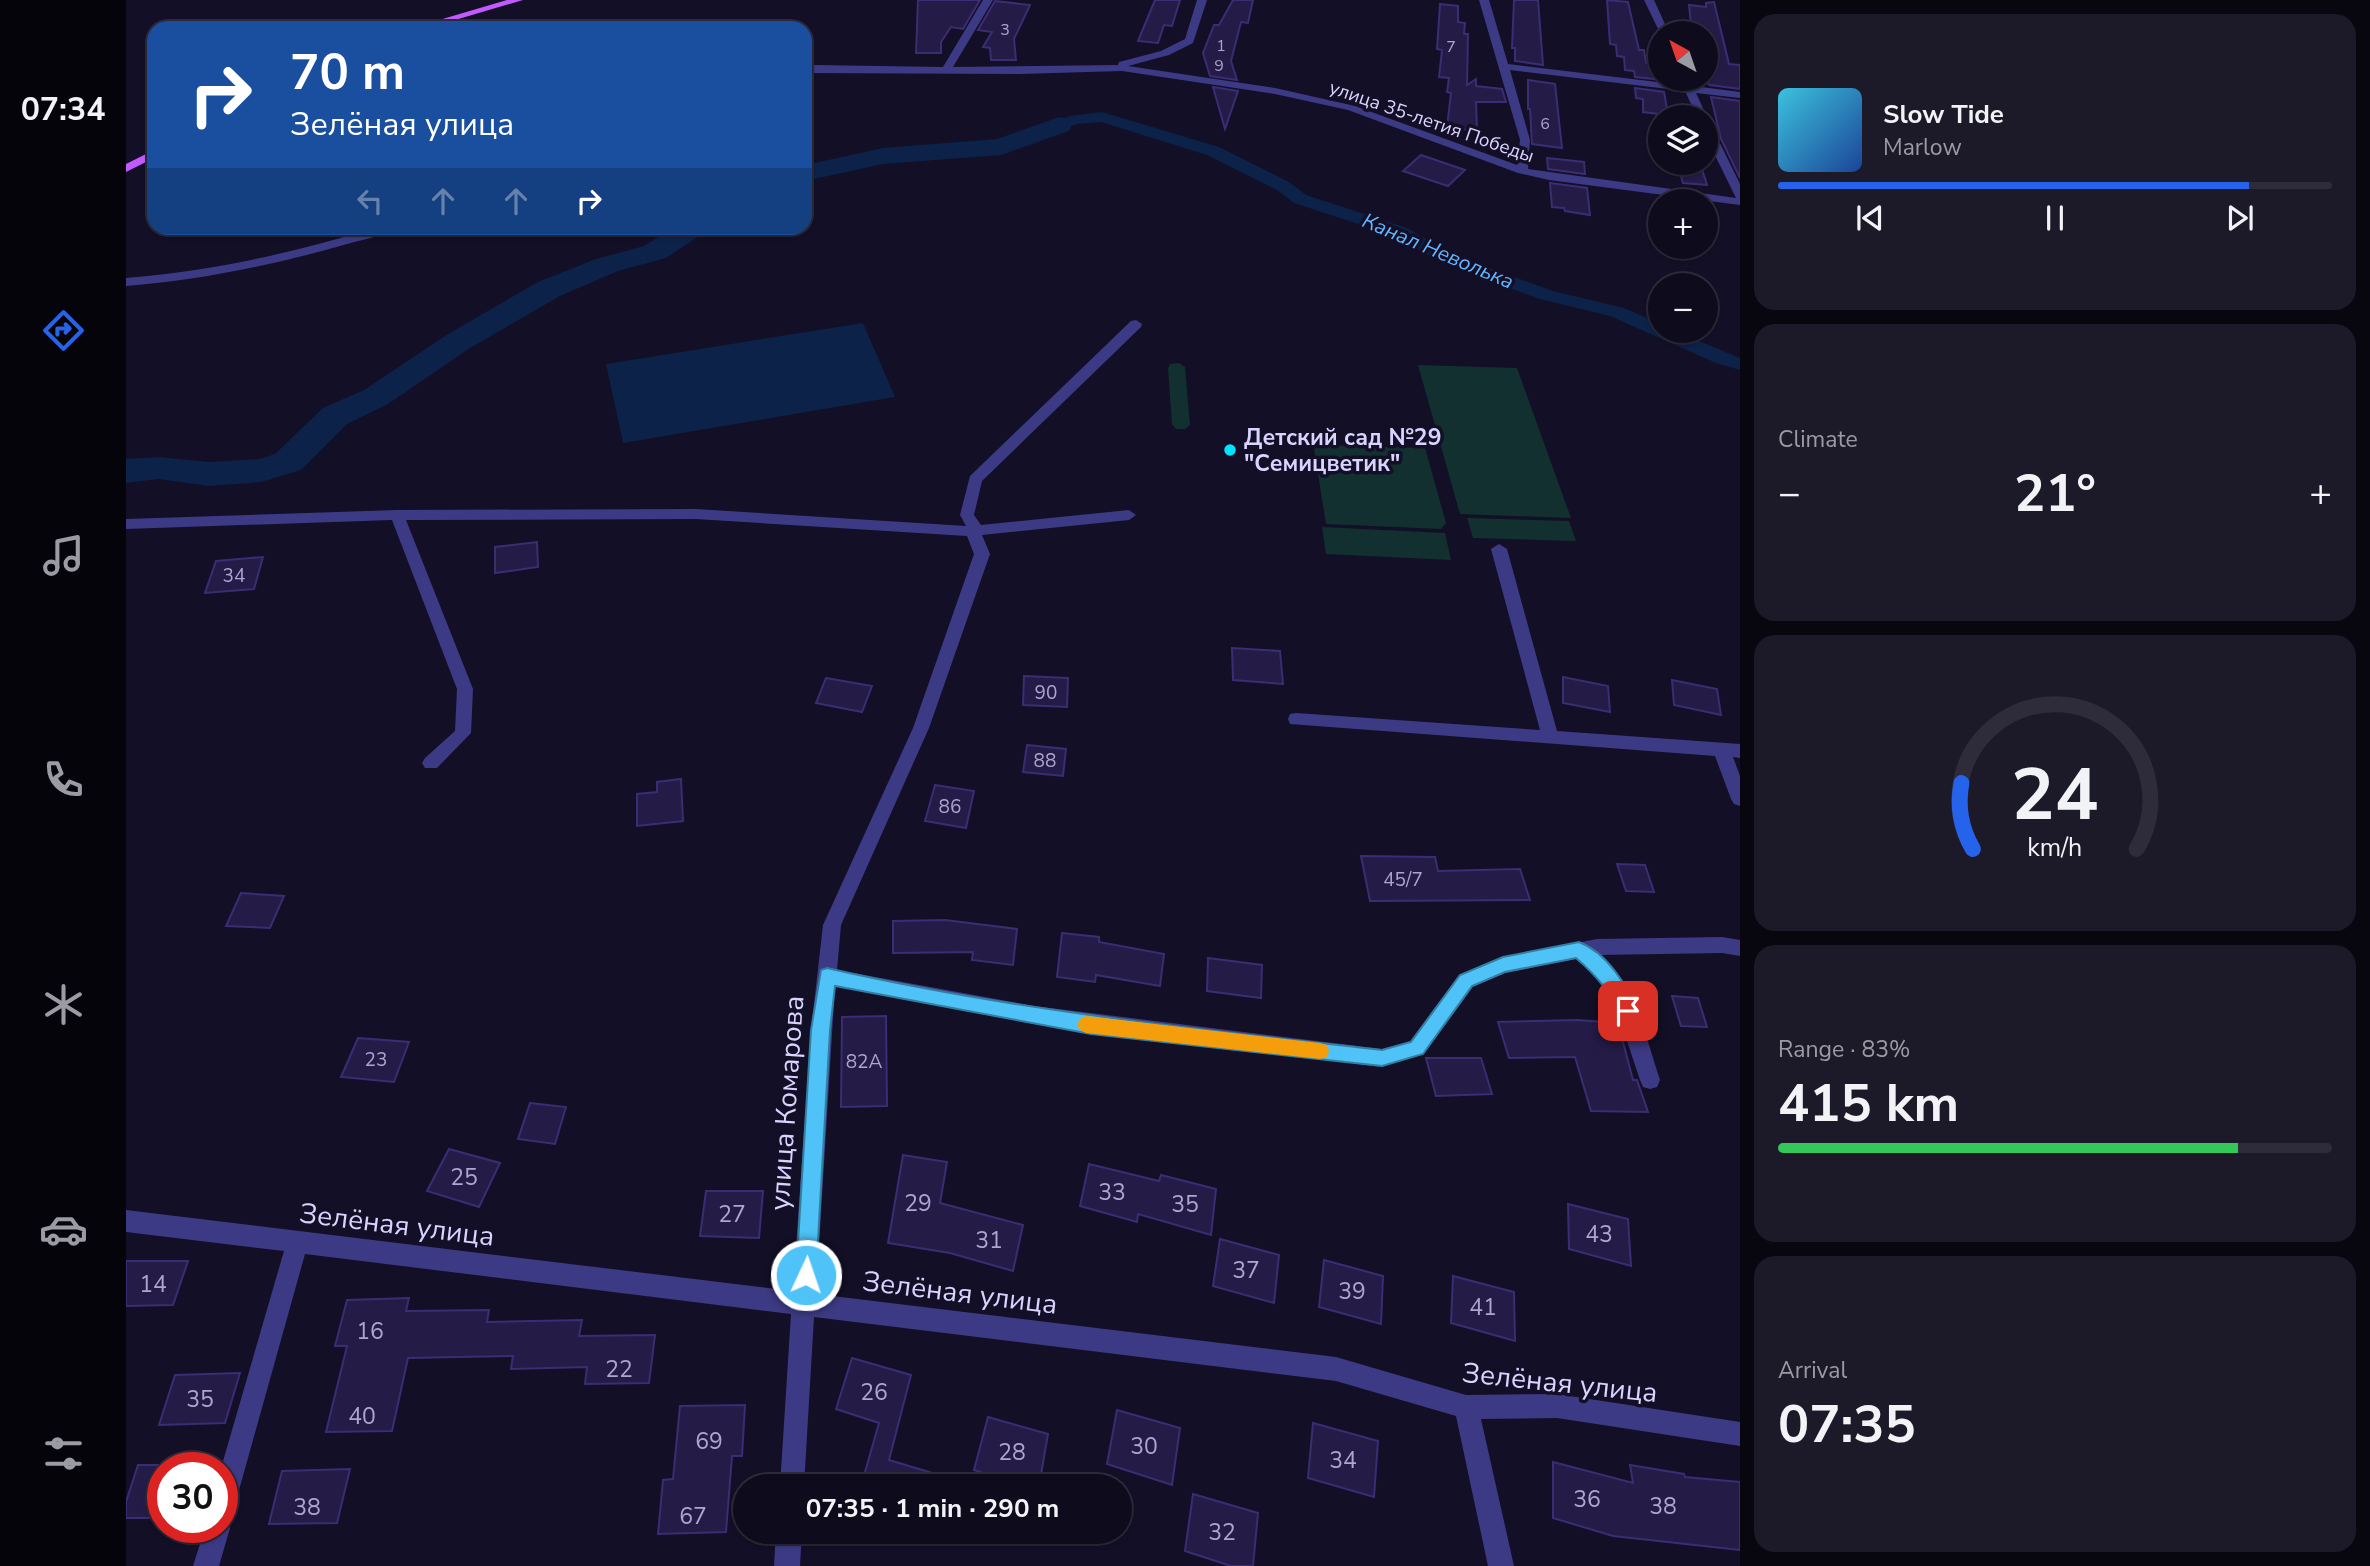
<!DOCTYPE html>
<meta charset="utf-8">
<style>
:root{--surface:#0e0b1c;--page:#1c1929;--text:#f1f3f6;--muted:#9b9ba3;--line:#2e2b3b;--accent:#2563eb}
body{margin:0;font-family:"Nunito Sans",sans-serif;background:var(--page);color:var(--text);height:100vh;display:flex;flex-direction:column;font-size:26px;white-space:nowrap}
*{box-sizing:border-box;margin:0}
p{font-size:23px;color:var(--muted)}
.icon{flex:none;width:38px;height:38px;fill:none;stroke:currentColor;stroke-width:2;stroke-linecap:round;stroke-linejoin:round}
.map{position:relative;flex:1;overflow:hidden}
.details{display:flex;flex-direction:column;gap:14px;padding:14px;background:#08060f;width:630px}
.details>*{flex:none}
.banner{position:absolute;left:21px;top:21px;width:665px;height:214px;border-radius:21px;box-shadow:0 2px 5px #0004,0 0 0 2px var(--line);background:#1a4fa0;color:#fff;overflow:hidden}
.needle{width:46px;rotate:320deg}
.controls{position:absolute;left:1522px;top:21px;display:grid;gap:14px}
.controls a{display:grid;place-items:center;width:70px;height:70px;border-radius:50%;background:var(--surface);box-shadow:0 2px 5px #0004,0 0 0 2px var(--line);font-size:35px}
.speed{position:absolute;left:21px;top:1452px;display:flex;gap:14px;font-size:35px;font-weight:700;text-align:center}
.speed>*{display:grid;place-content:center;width:91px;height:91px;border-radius:50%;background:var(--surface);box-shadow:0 2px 5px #0004,0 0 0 2px var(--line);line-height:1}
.speed .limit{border:10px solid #d22;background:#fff;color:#111}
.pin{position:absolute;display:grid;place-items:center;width:60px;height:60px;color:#fff;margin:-30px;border-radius:14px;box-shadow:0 4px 10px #0006}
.me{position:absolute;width:77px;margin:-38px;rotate:3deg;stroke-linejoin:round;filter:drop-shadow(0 0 5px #0008)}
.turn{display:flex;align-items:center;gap:24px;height:147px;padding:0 28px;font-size:32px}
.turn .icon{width:91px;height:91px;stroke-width:2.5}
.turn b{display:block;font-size:49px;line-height:60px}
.lanes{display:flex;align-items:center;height:66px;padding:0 28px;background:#0003;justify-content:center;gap:35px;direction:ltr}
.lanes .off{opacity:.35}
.big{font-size:52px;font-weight:700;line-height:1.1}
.details .tile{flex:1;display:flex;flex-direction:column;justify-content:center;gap:10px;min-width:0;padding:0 24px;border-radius:21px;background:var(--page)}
.details .dial{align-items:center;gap:0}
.dial svg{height:182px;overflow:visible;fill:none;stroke:var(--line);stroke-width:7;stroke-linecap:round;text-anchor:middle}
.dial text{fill:var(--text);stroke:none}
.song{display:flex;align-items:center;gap:21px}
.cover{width:84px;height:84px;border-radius:10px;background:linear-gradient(135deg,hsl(190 70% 55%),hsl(220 70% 35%))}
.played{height:7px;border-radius:4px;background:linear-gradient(90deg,var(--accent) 85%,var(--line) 85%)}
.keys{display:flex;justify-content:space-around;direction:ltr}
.heat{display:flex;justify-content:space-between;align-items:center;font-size:38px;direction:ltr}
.charge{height:10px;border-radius:5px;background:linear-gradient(90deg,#34c759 83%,var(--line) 0)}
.trip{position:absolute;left:607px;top:1474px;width:399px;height:70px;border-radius:35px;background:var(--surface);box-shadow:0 2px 5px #0004,0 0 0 2px var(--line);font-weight:700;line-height:70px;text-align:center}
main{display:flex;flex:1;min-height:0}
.tab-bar{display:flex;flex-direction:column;width:126px;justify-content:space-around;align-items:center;background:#06040b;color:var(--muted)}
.tab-bar .icon{width:49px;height:49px}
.tab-bar .on{color:var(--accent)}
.tab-bar b{font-size:32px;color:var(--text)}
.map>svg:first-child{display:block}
.green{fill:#12302f}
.water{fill:#0c2248}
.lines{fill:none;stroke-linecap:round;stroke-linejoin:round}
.canal{fill:#0c2248;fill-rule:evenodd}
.river{fill:#0c2248;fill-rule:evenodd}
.building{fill:#241b47;stroke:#3b2d73;stroke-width:2}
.minor{fill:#3d3a85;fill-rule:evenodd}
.major{fill:#c25bff;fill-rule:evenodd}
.route{fill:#4fc3f7;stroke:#337fa1;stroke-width:2}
.slow{fill:#f59e0b}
.poi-dot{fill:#00e5ff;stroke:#130f26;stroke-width:2.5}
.labels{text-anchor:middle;stroke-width:7;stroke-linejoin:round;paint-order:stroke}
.far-number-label{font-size:16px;fill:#aca6d1}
.far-street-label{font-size:19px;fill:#d9d4ff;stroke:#130f26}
.number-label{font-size:19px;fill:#aca6d1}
.far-water-label{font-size:21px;font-style:italic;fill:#62b6ff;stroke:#130f26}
.poi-label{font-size:23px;font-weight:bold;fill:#d9d4ff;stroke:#130f26;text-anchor:start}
.near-number-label{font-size:23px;fill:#aca6d1}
.near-street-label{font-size:28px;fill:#d9d4ff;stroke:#130f26}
</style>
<main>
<nav class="tab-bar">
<b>07:34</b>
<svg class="icon on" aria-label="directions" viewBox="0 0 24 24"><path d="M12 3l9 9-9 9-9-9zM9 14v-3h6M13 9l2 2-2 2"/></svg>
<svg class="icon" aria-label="music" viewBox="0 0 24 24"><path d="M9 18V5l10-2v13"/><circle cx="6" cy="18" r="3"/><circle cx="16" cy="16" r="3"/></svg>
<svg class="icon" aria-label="phone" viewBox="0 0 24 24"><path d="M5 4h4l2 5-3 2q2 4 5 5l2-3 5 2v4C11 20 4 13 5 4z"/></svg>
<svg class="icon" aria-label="climate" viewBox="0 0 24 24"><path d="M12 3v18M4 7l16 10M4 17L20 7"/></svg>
<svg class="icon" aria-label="car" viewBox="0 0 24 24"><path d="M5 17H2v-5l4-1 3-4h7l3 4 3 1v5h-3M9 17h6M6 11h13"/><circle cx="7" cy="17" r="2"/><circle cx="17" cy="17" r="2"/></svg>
<svg class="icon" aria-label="filters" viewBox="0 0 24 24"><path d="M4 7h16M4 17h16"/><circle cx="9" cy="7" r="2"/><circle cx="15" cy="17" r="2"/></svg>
</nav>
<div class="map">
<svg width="1614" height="1566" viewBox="0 0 1614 1566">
<rect width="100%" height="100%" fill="#130f26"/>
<!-- green -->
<path class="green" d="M1053 363 1059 367 1064 425 1059 429H1050L1046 424 1042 369 1044 364Z
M1292 365 1391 368 1445 518 1334 514Z
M1196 445 1299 448 1320 523 1315 529 1200 524 1188 449Z
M1341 518 1443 521 1450 541 1347 538Z
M1196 527 1319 533 1325 560 1200 554Z"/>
<!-- water -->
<path class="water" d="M737 323 769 397 497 443 480 364Z"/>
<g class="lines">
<!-- canal -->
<path class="canal" d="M976 112 1093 147 1163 182 1180 195 1281 228 1330 256 1427 291 1498 308 1535 324V331H1549L1614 358V370L1590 363 1484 316 1414 299 1318 264 1269 236 1168 203 1151 190 1081 155 975 122 951 124 933 130 925 125 943 116Z"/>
<!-- river -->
<path class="river" d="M933 117 943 119 946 125 943 131 875 155 757 164 679 181V165L757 148 871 139Z
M547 228H581L576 234 540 258 492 271 434 296 344 348 262 404 221 424 175 470 135 482 83 486 33 479 0 483V459L33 457 83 462 134 459 149 454 197 408 238 390 322 334 412 282 470 259 518 246Z"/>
</g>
<!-- building -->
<path class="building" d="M792 0H854L837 29 825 27 815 42V53H790Z
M1029 0H1054L1046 26 1038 25 1032 43 1012 41Z
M1107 0H1127L1122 23 1115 22 1105 61 1111 80 1084 76 1077 53 1088 25H1093Z
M1388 0H1412L1417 65 1389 61V48H1386Z
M1481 0 1502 2 1513 50H1518L1520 63 1526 64 1529 79 1509 77 1508 71 1499 70 1498 57 1491 56 1490 45 1484 44Z
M869 1 904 5 888 39 890 60H865L864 48 857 47 866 32 852 30Z
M1588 2 1603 64 1614 65V89L1584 85 1580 82V33H1566L1563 5 1580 7V3Z
M1314 4 1332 6V22L1339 23 1338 34H1342L1341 85 1350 79V86L1376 89 1380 102H1350L1351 131 1321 127 1325 93 1321 92 1323 78 1313 77 1316 50 1311 49Z
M1402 80 1429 84 1436 148 1406 144 1404 109H1402Z
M1087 87 1112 91 1099 129Z
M1509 88 1538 92 1542 115 1517 112V99L1510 98Z
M1585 97 1614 101V178L1595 139Z
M1295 155 1339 170 1322 186 1277 171Z
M1421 158 1458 162 1459 174 1422 169Z
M1551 163H1574L1581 185 1557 183Z
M1424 183 1461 188 1464 215 1439 211 1438 208 1426 207Z
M411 542 412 567 369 573V547Z
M137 557 128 589 79 593 90 561Z
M1106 648 1154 651 1157 684 1107 680Z
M898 676 942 678 941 707 897 705Z
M1437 677 1482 686 1484 712 1437 703Z
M700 678 746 686 736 712 690 703Z
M1546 680 1591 689 1595 715 1548 705Z
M901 745 940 749 937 776 897 772Z
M555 779 557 821 511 826V794L531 792V782Z
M809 785 848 791 840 828 799 821Z
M1235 856 1309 857 1312 871 1394 869 1404 900 1244 901Z
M1491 864 1519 865 1528 892 1500 891Z
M115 893 158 896 144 928 100 926Z
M819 920 891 929 887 965 846 960 847 952 767 953V921Z
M936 933 973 937V942L1038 954 1034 986 970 975 969 982 931 977Z
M1082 958 1136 965 1135 998 1081 991Z
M1546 996 1572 998 1581 1027 1555 1026Z
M760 1016 761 1106 715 1107 716 1017Z
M1451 1020 1492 1023 1507 1080H1511L1522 1112 1465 1111 1449 1057 1383 1058 1372 1022Z
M232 1038 283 1042 268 1082 215 1077Z
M1300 1058H1355L1366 1094 1310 1096Z
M404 1103 440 1107 429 1144 392 1139Z
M323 1149 374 1163 353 1207 301 1191Z
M777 1155 821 1162 814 1203 897 1225 887 1271 824 1253 762 1243Z
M963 1164 1033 1181 1035 1175 1090 1189 1085 1235 1012 1214 1011 1222 954 1206Z
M580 1191H637L633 1238 574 1236Z
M1442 1204 1502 1219 1505 1266 1443 1249Z
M1094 1239 1153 1255 1148 1303 1087 1286Z
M1198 1260 1257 1276 1255 1324 1193 1307Z
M0 1261H62L47 1305 0 1306Z
M1327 1276 1388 1292 1389 1341 1325 1323Z
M283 1298 280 1311 363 1310 361 1322 456 1320 453 1336 529 1335 523 1383 459 1384 461 1367 385 1369 387 1356 282 1358 266 1431 200 1432 221 1346H209L221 1300Z
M726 1358 785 1375 763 1460 833 1481 832 1486H735L753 1423 710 1409Z
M114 1373 99 1423 33 1425 49 1375Z
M619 1405 616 1456H606L600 1532 532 1534 537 1480 547 1479 554 1406Z
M991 1410 1054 1428 1046 1485 981 1464Z
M862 1417 922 1434 913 1486H897L848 1470Z
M1187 1423 1252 1441 1248 1497 1182 1478Z
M1427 1462 1507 1483 1504 1465 1558 1474 1559 1477 1614 1482V1550L1487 1536 1427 1518Z
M12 1465H37V1518H0V1502Z
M224 1469 211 1523 143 1524 156 1471Z
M1067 1494 1132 1513 1127 1566H1105L1059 1551Z"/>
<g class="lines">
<!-- minor -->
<path class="minor" d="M857 0H867L827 67 992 65 993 62 1035 51 1059 39 1071 0H1081L1067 43 1043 55 1002 66 1149 88 1229 106 1391 165 1394 140 1353 0H1363L1382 64 1556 85 1555 82 1560 79 1567 86 1614 92V98L1570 93 1581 117 1580 119 1571 117 1559 91 1384 70 1404 140 1402 169 1610 198 1580 137V122L1585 125 1614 184V205L1423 180 1392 173 1222 110 1149 94 996 71 893 74 679 73V67L689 65 817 67Z
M1518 0H1528L1543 33 1535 35Z
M249 228H266C255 237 235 240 221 244 148 265 75 280 0 286V278C86 271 167 253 249 228Z
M1010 320 1016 324 1015 327 856 481 848 515 855 525 1003 510 1010 515 1003 520 856 535 864 554 803 728 715 925 711 970 908 1006 1256 1049 1284 1041 1333 975 1377 957 1471 939 1596 937 1614 940V956L1596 953 1473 955C1510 987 1519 1035 1534 1080L1531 1087 1524 1089 1517 1087 1514 1080 1488 1002 1474 980 1450 959 1379 973 1347 987 1298 1054 1256 1067 908 1024 709 986 690 1294 1210 1357 1340 1395 1431 1394 1614 1422V1446L1431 1418 1355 1419 1388 1566H1362L1330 1416 1210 1381 688 1317 678 1486H654L665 1314 179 1254 108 1508 105 1517 100 1519 104 1528 93 1566H67L79 1528H96L95 1468 158 1251 0 1232V1210L667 1291 685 1030 697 925 787 728 848 554 841 536 570 519 280 520 347 689 345 733 311 768H299L296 763 299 758 329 731 331 689 266 520 0 529V519L271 510 570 509 840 526 834 515 844 476 1005 321Z
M1373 544 1381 549 1431 731 1614 744V758L1607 757 1614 776V806L1608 804 1605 799 1589 756 1164 724 1162 719 1164 714 1170 713 1414 730 1365 549Z
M650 1531H676L674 1566H648Z"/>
<!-- major -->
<path class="major" d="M381 0H397L302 28H286Z
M28 150V158L0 172V164Z"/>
</g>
<!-- route -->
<path class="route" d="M1453 942C1480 952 1502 986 1511 1011L1509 1017 1502 1019 1496 1017C1484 992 1471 976 1450 958L1379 972 1346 986 1297 1054 1256 1066 965 1034 709 986 704 1030 690 1275 687 1282 680 1285 673 1282 670 1275 685 1030 695 970 701 968C884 1010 1070 1029 1256 1050L1285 1042 1334 975 1377 957Z"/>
<!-- slow -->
<path class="slow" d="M960 1016 1194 1043 1201 1045 1203 1051 1201 1057 1194 1059 960 1033 954 1030 951 1025 954 1019Z"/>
<!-- markers -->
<circle class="poi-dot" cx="1104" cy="450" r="7"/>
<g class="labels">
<!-- far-number labels -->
<g class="far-number-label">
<text x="879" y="35">3</text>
<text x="1095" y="51">1</text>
<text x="1325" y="52">7</text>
<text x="1093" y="71">9</text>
<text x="1419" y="129">6</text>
</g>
<!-- far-street labels -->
<g class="far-street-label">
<text transform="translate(1306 121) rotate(19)" y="7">улица 35-летия Победы</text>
</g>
<!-- number labels -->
<g class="number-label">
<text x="108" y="582">34</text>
<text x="920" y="699">90</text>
<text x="919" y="767">88</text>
<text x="824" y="813">86</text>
<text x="1277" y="886">45/7</text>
<text x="250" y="1066">23</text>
<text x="738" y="1068">82А</text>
</g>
<!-- far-water labels -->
<g class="far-water-label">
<text transform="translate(1312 251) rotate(23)" y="7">Канал Неволька</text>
</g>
<!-- poi labels -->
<g class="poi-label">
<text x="1118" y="445">Детский сад №29<tspan x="1118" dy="26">"Семицветик"</tspan></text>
</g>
<!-- near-number labels -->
<g class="near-number-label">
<text x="338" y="1185">25</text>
<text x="986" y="1200">33</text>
<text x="792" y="1211">29</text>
<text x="1059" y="1212">35</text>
<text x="606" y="1222">27</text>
<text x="1473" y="1242">43</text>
<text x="863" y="1248">31</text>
<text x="1120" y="1278">37</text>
<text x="27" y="1292">14</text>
<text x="1226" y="1299">39</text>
<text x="1357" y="1315">41</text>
<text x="244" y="1339">16</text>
<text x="493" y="1377">22</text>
<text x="748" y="1400">26</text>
<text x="74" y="1407">35</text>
<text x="236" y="1424">40</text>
<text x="583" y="1449">69</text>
<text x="1018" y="1454">30</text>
<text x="886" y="1460">28</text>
<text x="1217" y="1468">34</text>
<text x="1461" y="1507">36</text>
<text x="1537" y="1514">38</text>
<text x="181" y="1515">38</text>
<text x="567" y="1524">67</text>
<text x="1096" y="1540">32</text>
</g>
<!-- near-street labels -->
<g class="near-street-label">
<text transform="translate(660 1103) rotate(-86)" y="10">улица Комарова</text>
<text transform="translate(271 1224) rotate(7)" y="10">Зелёная улица</text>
<text transform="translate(834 1292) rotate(7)" y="10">Зелёная улица</text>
<text transform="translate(1434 1382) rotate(6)" y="10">Зелёная улица</text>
</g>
</g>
</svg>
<div class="controls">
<a><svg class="needle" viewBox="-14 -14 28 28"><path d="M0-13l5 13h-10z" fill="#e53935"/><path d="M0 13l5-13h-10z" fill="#9b9ba3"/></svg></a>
<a><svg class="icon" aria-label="layers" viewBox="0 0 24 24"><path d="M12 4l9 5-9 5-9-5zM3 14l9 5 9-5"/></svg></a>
<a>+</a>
<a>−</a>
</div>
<div class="speed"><div class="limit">30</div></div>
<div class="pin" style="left:1502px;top:1011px;background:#d93025"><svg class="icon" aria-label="arrive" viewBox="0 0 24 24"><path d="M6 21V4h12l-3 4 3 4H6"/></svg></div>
<svg class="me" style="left:680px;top:1275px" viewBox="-20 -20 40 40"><circle r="17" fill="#4fc3f7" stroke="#fff" stroke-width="3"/><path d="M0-11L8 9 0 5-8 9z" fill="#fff"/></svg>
<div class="trip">07:35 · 1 min · 290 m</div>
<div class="banner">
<div class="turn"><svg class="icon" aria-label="right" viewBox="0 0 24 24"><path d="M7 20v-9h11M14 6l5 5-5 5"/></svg><div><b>70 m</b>Зелёная улица</div></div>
<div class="lanes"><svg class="icon off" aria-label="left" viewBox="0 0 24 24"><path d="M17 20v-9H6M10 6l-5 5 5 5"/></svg><svg class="icon off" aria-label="ahead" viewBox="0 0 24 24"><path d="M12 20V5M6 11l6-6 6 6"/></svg><svg class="icon off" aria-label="ahead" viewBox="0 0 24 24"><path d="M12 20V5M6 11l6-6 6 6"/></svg><svg class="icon" aria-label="right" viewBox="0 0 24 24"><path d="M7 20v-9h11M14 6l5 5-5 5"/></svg></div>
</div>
</div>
<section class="details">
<div class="tile">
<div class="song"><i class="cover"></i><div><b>Slow Tide</b><p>Marlow</p></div></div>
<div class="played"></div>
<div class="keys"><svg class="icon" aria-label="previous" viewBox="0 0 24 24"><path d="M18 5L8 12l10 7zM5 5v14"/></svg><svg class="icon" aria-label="pause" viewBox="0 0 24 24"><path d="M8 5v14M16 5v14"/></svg><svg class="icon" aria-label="next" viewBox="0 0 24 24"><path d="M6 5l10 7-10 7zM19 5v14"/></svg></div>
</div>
<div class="tile"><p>Climate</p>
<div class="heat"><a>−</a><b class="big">21°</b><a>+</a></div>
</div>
<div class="tile dial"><svg viewBox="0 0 100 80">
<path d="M14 69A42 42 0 1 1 86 69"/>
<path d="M14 69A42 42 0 0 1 9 40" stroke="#2563eb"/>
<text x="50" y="56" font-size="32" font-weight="700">24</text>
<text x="50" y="72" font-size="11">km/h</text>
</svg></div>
<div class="tile"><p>Range · 83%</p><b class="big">415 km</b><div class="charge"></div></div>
<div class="tile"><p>Arrival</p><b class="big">07:35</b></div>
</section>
</main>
